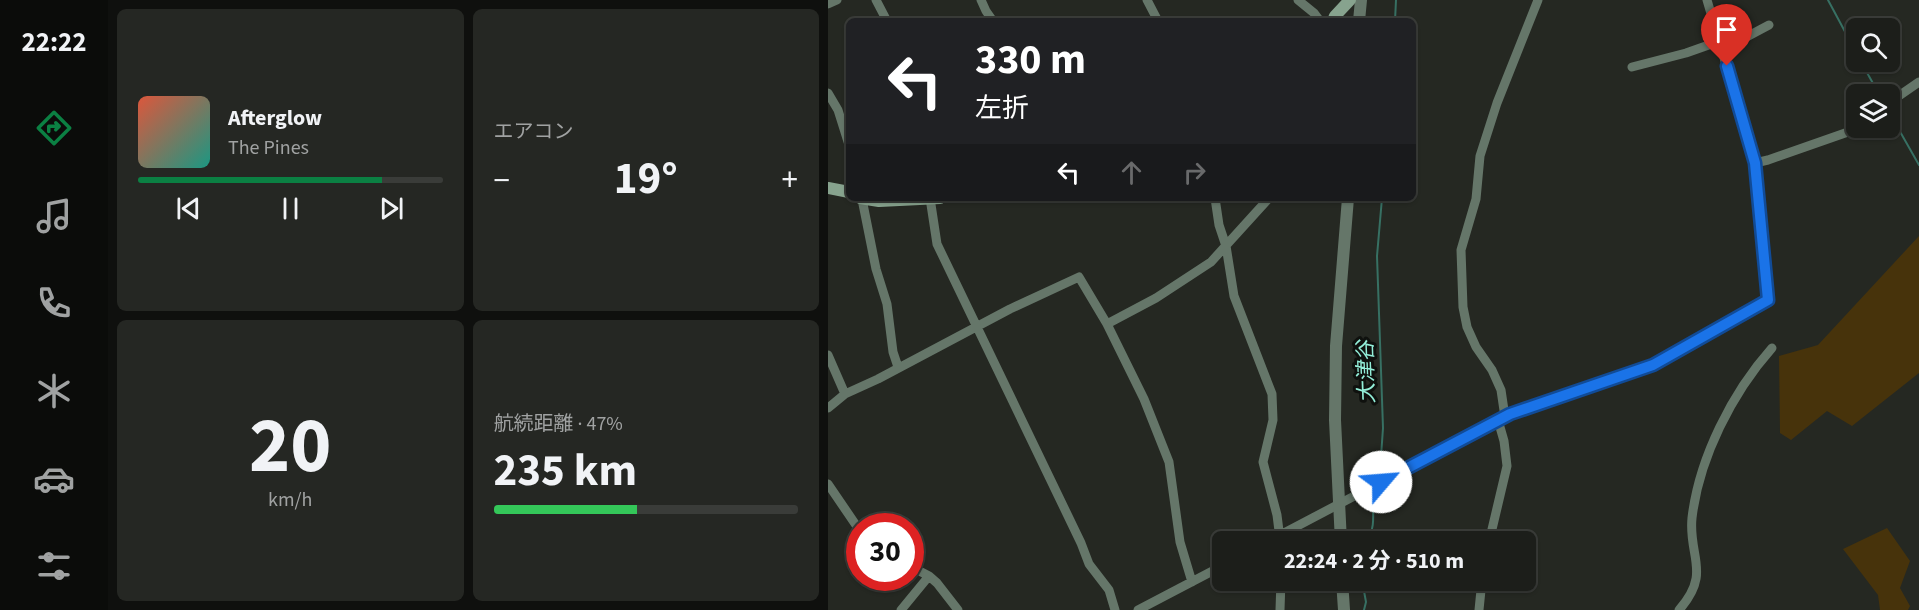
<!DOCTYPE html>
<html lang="ja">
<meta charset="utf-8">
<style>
:root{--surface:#1c1e1a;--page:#252723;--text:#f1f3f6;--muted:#a0a2a2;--line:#3a3c39;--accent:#0b8043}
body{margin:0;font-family:"Source Sans 3","Noto Sans JP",sans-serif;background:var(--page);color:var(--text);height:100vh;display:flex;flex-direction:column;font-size:22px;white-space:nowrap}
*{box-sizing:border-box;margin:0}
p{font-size:20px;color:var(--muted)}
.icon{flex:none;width:33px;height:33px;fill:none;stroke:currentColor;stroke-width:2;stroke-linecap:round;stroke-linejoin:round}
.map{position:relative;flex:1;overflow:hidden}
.details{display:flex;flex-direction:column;gap:9px;padding:9px;background:#0f100e;width:720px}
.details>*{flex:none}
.hud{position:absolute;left:18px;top:18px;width:570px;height:183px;border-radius:9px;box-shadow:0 2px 4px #0004,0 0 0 2px var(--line);background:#202124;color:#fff;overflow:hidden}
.fabs{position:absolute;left:1018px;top:18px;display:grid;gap:12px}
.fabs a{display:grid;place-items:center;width:54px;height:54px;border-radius:9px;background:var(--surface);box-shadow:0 2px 4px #0004,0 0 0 2px var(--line);font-size:30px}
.speed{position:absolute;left:18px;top:513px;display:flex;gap:12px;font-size:30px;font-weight:700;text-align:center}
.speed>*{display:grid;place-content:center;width:78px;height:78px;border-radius:50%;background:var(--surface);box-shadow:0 2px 4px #0004,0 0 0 2px var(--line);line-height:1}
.speed .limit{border:9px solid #d22;background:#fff;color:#111}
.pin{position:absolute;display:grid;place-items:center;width:51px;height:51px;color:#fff;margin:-62px -26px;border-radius:50% 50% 50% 0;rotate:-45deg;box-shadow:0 0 6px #0007}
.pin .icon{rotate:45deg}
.me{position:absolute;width:66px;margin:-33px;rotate:63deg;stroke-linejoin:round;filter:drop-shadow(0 0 4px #0008)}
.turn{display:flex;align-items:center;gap:21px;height:126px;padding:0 30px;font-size:27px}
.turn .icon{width:78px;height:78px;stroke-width:2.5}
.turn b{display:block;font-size:42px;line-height:51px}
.lanes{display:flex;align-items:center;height:57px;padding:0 30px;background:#0003;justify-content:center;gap:30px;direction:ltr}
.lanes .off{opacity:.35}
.big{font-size:45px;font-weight:700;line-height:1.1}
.details .tile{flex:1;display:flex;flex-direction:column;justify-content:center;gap:9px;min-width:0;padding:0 21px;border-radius:9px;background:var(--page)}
.details .dial{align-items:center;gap:0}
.dial b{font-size:78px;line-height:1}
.song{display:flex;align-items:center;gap:18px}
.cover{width:72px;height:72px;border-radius:9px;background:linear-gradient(135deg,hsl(10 70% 55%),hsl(170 70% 35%))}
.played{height:6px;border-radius:3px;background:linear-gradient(90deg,var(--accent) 80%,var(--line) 80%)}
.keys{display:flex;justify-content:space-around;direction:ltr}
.heat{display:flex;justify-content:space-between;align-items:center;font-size:33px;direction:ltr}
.charge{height:9px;border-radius:4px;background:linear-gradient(90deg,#34c759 47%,var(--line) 0)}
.details .tiles{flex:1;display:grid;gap:9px;grid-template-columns:repeat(2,1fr)}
.trip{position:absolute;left:384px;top:531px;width:324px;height:60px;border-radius:9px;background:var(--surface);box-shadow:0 2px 4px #0004,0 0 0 2px var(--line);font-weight:700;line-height:60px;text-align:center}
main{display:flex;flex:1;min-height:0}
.tabs{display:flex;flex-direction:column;width:108px;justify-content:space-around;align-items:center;background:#0b0c0a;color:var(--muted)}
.tabs .icon{width:42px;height:42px}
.tabs .on{color:var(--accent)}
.tabs b{font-size:27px;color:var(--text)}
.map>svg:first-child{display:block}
.green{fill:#47330b}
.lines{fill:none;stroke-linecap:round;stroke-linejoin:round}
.stream{stroke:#377063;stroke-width:2}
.minor{stroke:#657669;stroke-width:9}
.tertiary{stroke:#657669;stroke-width:12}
.secondary{stroke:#87a38e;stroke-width:12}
.route-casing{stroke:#114b97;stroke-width:15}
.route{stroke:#1a73e8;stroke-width:10}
.labels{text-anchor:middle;stroke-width:6;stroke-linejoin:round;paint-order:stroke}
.water-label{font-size:21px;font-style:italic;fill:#93efd9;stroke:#0f110e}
</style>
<main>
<nav class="tabs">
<b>22:22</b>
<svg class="icon on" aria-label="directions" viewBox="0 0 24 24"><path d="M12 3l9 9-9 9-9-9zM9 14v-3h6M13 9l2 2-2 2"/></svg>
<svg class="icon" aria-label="music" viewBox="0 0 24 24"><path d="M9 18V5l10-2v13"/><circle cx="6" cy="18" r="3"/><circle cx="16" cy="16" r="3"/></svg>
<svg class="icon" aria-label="phone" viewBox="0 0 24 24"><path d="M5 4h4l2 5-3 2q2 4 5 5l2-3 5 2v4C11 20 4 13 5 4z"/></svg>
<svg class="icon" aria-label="climate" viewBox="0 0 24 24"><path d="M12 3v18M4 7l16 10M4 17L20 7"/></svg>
<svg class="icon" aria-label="car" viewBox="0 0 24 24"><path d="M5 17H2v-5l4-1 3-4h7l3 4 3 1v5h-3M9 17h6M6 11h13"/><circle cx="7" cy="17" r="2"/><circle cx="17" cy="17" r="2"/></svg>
<svg class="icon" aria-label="filters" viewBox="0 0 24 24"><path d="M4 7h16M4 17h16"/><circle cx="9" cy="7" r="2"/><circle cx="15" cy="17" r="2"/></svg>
</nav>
<section class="details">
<div class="tiles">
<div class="tile">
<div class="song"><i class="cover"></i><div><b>Afterglow</b><p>The Pines</p></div></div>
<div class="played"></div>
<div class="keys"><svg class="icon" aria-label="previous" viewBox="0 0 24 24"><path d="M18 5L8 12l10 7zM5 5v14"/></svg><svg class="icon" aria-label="pause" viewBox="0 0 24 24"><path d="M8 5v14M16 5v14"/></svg><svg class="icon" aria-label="next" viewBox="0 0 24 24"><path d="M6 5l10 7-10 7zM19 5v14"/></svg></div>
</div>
<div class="tile"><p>エアコン</p>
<div class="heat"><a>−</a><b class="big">19°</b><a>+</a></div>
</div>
<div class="tile dial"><b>20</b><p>km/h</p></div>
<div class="tile"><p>航続距離 · 47%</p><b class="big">235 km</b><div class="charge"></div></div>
</div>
</section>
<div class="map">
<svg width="1091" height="610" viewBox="0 0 1091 610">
<rect width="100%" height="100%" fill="#252822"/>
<!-- green -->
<path class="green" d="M1091 236V373L1024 426 999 411 963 440 952 433 951 356 990 345Z
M1059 528 1082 561 1072 588 1082 606 1080 610H1052L1050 595 1015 549Z"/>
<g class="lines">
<!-- stream -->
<path class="stream" d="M1000 0 1029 54
M567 21 568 0
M1033 62 1051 94
M1062 114 1091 165
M547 481 552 471 555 428 549 256 554 198
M538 542C550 526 543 507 545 489
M534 580 538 602 536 610"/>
<!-- minor -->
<path class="minor" d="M48 0 59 21
M153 0 158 11 165 21
M319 0 330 21
M470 0 486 13 492 21
M0 4 9 0
M894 50 941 25
M804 67 858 53 892 41
M0 93 10 110 21 145
M1062 102 1091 82
M927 163 940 160 1020 132 1029 125
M102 198 109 244 253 543 261 564 281 590 287 610
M387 198 391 225 398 246 406 296 444 394 445 420 435 462 449 515 452 539
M34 199 48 269 59 304 65 352 70 367
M279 324 328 298 383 262 441 198
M0 355 17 394
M0 408 17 394 50 379 182 309 251 277 279 324 316 399 341 462 352 542 364 582
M677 417 673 390 664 370 648 347 639 327 635 307 633 250 648 199 652 156 669 103 710 0
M0 484 32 531
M439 542 682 414 825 365 940 300 927 163 879 0
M661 542 679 466 676 441 670 420
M82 566 101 576 109 583 130 610
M412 580 422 585 431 580
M73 610 101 576
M310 610 394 566
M452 610 453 580
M651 610 654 580
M851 610C884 573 860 556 864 518 871 458 904 393 944 348"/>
<!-- tertiary -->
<path class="tertiary" d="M531 21 533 0
M513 542 507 420 508 346 520 198
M514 580 516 610"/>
<!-- secondary -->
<path class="secondary" d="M505 21 507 16 522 0
M0 188 21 192
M32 198 51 201 112 198"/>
</g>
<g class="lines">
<defs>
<path id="route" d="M553 482 682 414 825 365 940 300 927 163 899 66"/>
</defs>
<!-- route casing -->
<use href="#route" class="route-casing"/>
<!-- route -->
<use href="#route" class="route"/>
</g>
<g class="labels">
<!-- water labels -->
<g class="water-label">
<text transform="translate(538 372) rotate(-92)" y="7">大津谷</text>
</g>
</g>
</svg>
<div class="fabs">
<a><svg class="icon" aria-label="search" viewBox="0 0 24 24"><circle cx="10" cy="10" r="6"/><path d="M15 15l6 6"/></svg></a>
<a><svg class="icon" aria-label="layers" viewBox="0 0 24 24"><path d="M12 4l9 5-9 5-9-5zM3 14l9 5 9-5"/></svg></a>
</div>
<div class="speed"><div class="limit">30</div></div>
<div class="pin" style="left:899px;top:66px;background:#d93025"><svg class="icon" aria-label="arrive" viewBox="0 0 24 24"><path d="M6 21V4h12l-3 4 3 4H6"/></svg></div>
<svg class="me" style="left:553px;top:482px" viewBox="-20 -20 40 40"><circle r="19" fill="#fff"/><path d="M0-13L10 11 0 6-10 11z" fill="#1a73e8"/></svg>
<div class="trip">22:24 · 2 分 · 510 m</div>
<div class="hud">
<div class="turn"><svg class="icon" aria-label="left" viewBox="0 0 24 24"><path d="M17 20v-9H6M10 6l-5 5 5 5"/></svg><div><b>330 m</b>左折</div></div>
<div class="lanes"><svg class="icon" aria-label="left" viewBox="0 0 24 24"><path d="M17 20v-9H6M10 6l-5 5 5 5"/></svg><svg class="icon off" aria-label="ahead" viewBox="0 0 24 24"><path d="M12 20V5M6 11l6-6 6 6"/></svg><svg class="icon off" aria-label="right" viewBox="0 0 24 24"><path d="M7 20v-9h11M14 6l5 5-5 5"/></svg></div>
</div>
</div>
</main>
